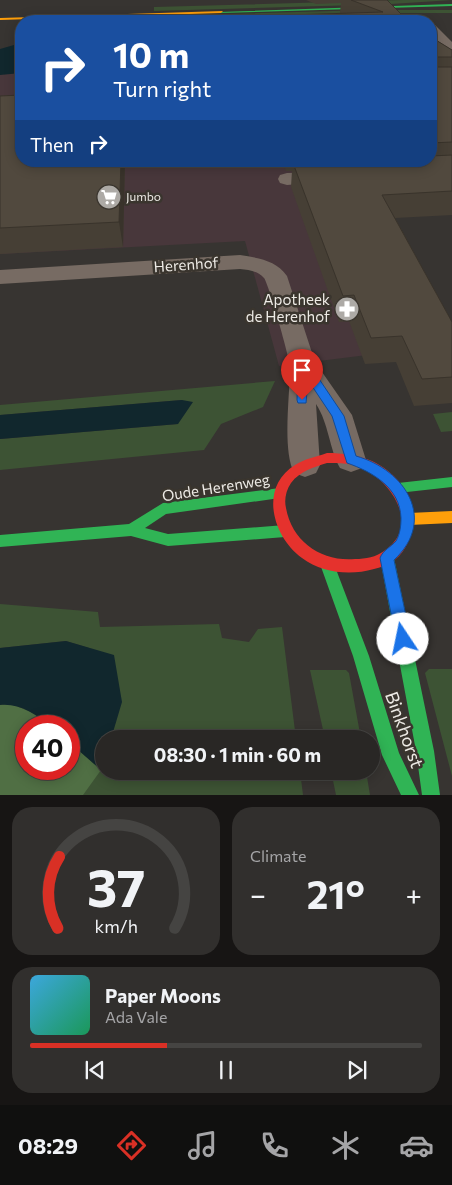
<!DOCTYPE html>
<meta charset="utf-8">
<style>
:root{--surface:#292725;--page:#312f2d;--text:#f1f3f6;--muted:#a5a5a7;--line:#454442;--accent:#d93025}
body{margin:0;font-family:Commissioner,sans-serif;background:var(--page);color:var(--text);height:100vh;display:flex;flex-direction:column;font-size:19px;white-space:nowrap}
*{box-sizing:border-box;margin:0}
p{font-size:16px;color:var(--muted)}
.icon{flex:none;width:28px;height:28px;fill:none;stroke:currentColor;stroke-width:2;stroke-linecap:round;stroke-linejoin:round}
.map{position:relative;height:795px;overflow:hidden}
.details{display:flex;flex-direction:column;gap:12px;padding:12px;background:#171514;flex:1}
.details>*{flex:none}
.top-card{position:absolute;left:15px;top:15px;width:422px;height:152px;border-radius:20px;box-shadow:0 2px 12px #0003,0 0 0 1px var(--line);background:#1a4fa0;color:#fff;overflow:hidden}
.speed{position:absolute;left:15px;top:715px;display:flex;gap:10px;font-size:25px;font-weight:700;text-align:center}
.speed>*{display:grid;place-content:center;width:65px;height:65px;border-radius:50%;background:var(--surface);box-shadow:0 2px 12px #0003,0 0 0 1px var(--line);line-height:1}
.speed .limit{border:8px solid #d22;background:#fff;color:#111}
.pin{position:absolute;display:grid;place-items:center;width:42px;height:42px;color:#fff;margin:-51px -21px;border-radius:50% 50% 50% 0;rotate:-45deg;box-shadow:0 0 5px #0007}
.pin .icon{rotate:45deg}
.me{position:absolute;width:55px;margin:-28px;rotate:349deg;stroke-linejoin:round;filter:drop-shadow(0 0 4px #0008)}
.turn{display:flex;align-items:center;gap:18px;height:105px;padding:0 15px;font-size:22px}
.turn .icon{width:65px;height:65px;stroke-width:2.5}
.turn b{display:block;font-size:35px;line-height:42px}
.then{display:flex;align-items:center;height:48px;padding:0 15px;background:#0003;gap:10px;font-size:19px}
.big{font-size:38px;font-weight:700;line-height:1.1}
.details .card{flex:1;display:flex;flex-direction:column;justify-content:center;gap:8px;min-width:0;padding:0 18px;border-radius:20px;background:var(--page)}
.details .dial{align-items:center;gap:0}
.dial svg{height:130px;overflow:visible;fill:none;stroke:var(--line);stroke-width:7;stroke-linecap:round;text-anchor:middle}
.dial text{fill:var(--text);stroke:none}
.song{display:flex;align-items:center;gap:15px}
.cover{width:60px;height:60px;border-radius:8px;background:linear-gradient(135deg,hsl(200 70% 55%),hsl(150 70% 35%))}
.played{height:5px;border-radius:2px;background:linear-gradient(90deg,var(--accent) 35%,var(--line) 35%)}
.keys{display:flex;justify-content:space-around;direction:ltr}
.heat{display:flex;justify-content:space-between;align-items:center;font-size:28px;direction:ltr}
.details .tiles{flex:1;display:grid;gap:12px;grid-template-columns:1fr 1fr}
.card:last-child{grid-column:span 2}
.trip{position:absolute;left:95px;top:730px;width:285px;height:50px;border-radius:25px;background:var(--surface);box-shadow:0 2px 12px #0003,0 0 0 1px var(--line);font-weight:700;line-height:50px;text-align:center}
.tabs{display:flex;height:80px;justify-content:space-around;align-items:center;background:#10100f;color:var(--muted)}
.tabs .icon{width:35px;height:35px}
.tabs .active{color:var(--accent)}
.tabs b{font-size:22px;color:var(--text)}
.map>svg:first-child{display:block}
.commercial{fill:#48373b}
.green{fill:#3d5334;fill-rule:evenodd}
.forest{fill:#506f44}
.water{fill:#11272d}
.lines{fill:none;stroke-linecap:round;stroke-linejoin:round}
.street{fill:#776b63;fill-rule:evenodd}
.fast{fill:#30b455;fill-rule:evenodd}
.slow{fill:#ff9f0a;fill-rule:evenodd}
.jam{fill:#e5322d;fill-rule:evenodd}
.wall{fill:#463f35}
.shaded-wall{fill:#39332b}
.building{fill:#51493e;stroke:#39332b}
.route{fill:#1a73e8;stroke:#114b97}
.labels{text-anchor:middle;stroke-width:5;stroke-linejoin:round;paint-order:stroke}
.far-poi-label{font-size:12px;fill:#edeae5;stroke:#3a352e;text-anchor:start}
.street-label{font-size:15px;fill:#edeae5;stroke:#3a352e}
.poi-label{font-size:15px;fill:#edeae5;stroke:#3a352e;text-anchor:end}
.near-street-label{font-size:18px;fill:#edeae5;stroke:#3a352e}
</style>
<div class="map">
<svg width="452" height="795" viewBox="0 0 452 795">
<rect width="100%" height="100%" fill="#373431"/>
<!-- commercial -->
<path class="commercial" d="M21 70V161H416L307 166 383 353 279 366 245 241 0 254V73Z"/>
<!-- green -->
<path class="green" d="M403 0H452L391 4 154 11V7Z
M367 10H452V13H368L59 21 60 19Z
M275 381 263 407 221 424 204 450 0 470V439L178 424 182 400 0 415V405Z
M452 412V431L441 432 433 414Z
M0 604 98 612 100 627 219 624 222 638 249 642 258 629 282 627 296 739H104V771H300L303 795H0V658L89 648 66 641 0 648ZM26 726H69V769H26Z
M429 669H452V776L425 673Z
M310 670H346L349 673 361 739H325Z
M331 771H366L370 795H336Z"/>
<!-- forest -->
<path class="forest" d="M11 704 36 714 50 726H26V769H69V742L101 770 83 795H0V705Z"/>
<!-- water -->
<path class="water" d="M21 43V73L0 75V49Z
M182 400 193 402 178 424 0 439V415Z
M66 641 114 655 122 702 111 739H104V760L101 770 69 742V726H50C36 714 19 703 0 705V648Z"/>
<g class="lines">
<!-- street -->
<path class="street" d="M431 24 435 25 452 42V53L447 52 431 35Z
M328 172 334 173 337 177 334 181 287 185 280 183 278 179 280 175 287 173Z
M240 255C258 258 276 260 287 276L315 362 352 415 366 460 362 468 351 472 340 468C329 448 329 424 316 404L320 465 316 473 305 477 294 473C282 449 290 395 290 367 290 359 268 282 264 278 258 271 249 270 240 269L0 284V270Z"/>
<!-- fast -->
<path class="fast" d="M452 4V6L221 13 219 12Z
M452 477V487L398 493 393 492 392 488 393 484 398 483Z
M280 488 285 489 286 493 285 497 280 498 166 514 145 528 168 534 285 525 290 527 292 531 290 535 285 537 168 546 131 536 0 547V535L129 524 163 503Z
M387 552 392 554 394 558 434 751 440 795H422L416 751 380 558 382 554Z
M327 558 332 560 334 564 369 656 399 753 419 795H401L382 755 353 656 320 564 322 560Z"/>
<!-- slow -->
<path class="slow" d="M223 11 221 13 0 20V18Z
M452 511V523L409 525 404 523 402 519 404 515 409 513Z"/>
<!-- jam -->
<path class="jam" d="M327 453C342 453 358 455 372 461 406 477 425 514 405 548 398 560 387 566 374 569 350 576 322 573 302 558 272 536 259 487 295 465 304 459 316 457 327 453ZM327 463C339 463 353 463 364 469 394 484 420 527 384 551 376 557 366 559 355 559 322 562 292 542 286 508 284 500 286 490 291 483 300 471 314 467 327 463Z"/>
</g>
<!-- wall -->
<path class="wall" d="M306 0H387L408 21 340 13 341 3 316 4Z
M431 37 452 50V215L395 218 452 322V403L414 406 396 362 365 364 349 321 339 322 291 187 292 171H286L283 163 237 165 236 161H431Z
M0 96 21 161H125L123 247 0 254Z"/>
<!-- shaded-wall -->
<path class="shaded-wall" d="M121 161H125L123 247 119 222Z"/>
<!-- building -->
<path class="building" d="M351 0H387L408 21H106L383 12Z
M431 37 452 50V57H434V67H452V142L431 143Z
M21 95V161H121L119 222 0 228V96Z
M452 155V191L382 195 452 322V377L422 379 402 336 371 338 354 295 343 296 293 163 328 161H431V156Z"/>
<!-- route -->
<path class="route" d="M303 360 307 361 344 416 356 456C406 470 437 520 394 560L411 639 409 645 403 647 398 645 396 639 380 558C383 550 391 547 396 541 400 534 401 526 401 518 400 488 373 472 347 463L332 416 308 380 306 403H298L297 400 298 364Z"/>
<!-- icons -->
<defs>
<symbol id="supermarket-disc" viewBox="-11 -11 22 22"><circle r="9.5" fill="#adaaa6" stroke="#3a352e"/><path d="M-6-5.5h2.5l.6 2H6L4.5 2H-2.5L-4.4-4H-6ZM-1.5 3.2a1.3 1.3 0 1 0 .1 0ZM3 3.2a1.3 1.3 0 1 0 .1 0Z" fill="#fff"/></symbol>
<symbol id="pharmacy-disc" viewBox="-11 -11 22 22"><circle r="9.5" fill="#adaaa6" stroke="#3a352e"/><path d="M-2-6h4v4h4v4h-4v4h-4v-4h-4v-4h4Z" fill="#fff"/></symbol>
</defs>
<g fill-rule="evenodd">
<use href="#supermarket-disc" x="95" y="183" width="28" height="28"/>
<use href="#pharmacy-disc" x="333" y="295" width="28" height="28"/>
</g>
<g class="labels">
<!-- far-poi labels -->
<g class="far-poi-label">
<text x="126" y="201">Jumbo</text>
</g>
<!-- street labels -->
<g class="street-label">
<text transform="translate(186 265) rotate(-4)" y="5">Herenhof</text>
<text transform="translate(216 488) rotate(-9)" y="5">Oude Herenweg</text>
</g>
<!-- poi labels -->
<g class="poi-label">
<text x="330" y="305">Apotheek<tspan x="330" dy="17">de Herenhof</tspan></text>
</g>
<!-- near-street labels -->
<g class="near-street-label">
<text transform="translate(404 730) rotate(70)" y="6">Binkhorst</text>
</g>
</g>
</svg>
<div class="speed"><div class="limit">40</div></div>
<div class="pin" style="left:302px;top:400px;background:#d93025"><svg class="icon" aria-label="arrive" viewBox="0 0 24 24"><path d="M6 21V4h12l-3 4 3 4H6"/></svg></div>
<svg class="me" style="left:403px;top:639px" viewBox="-20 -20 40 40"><circle r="19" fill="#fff"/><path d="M0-13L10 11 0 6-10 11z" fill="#1a73e8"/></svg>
<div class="trip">08:30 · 1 min · 60 m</div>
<div class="top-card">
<div class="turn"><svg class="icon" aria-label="right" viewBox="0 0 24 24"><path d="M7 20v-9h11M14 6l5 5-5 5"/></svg><div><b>10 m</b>Turn right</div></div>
<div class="then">Then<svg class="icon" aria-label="right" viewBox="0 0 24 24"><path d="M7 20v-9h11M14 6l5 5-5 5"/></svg></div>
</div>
</div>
<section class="details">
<div class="tiles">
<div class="card dial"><svg viewBox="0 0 100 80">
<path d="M14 69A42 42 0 1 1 86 69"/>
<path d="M14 69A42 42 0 0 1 15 25" stroke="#d93025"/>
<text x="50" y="56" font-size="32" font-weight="700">37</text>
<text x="50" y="72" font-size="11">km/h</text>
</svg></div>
<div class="card"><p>Climate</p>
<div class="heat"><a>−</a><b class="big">21°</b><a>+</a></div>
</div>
<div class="card">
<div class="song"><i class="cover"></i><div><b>Paper Moons</b><p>Ada Vale</p></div></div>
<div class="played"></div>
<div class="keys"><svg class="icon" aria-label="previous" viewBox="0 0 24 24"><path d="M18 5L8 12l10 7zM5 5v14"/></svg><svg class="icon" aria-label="pause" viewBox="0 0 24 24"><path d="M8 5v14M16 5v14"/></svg><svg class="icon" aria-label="next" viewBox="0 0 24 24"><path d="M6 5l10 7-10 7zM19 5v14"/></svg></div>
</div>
</div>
</section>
<nav class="tabs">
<b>08:29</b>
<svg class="icon active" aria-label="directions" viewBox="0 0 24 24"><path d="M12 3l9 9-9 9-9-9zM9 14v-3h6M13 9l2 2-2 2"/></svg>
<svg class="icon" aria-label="music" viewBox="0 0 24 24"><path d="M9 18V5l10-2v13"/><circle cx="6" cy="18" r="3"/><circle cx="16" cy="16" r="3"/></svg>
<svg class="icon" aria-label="phone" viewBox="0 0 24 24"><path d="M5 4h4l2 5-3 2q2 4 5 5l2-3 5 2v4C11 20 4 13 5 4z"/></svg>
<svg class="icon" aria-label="climate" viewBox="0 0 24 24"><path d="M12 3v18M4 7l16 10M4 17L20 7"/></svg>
<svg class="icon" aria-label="car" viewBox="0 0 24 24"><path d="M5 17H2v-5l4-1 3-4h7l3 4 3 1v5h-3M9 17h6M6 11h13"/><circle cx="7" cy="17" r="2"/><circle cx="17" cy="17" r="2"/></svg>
</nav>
